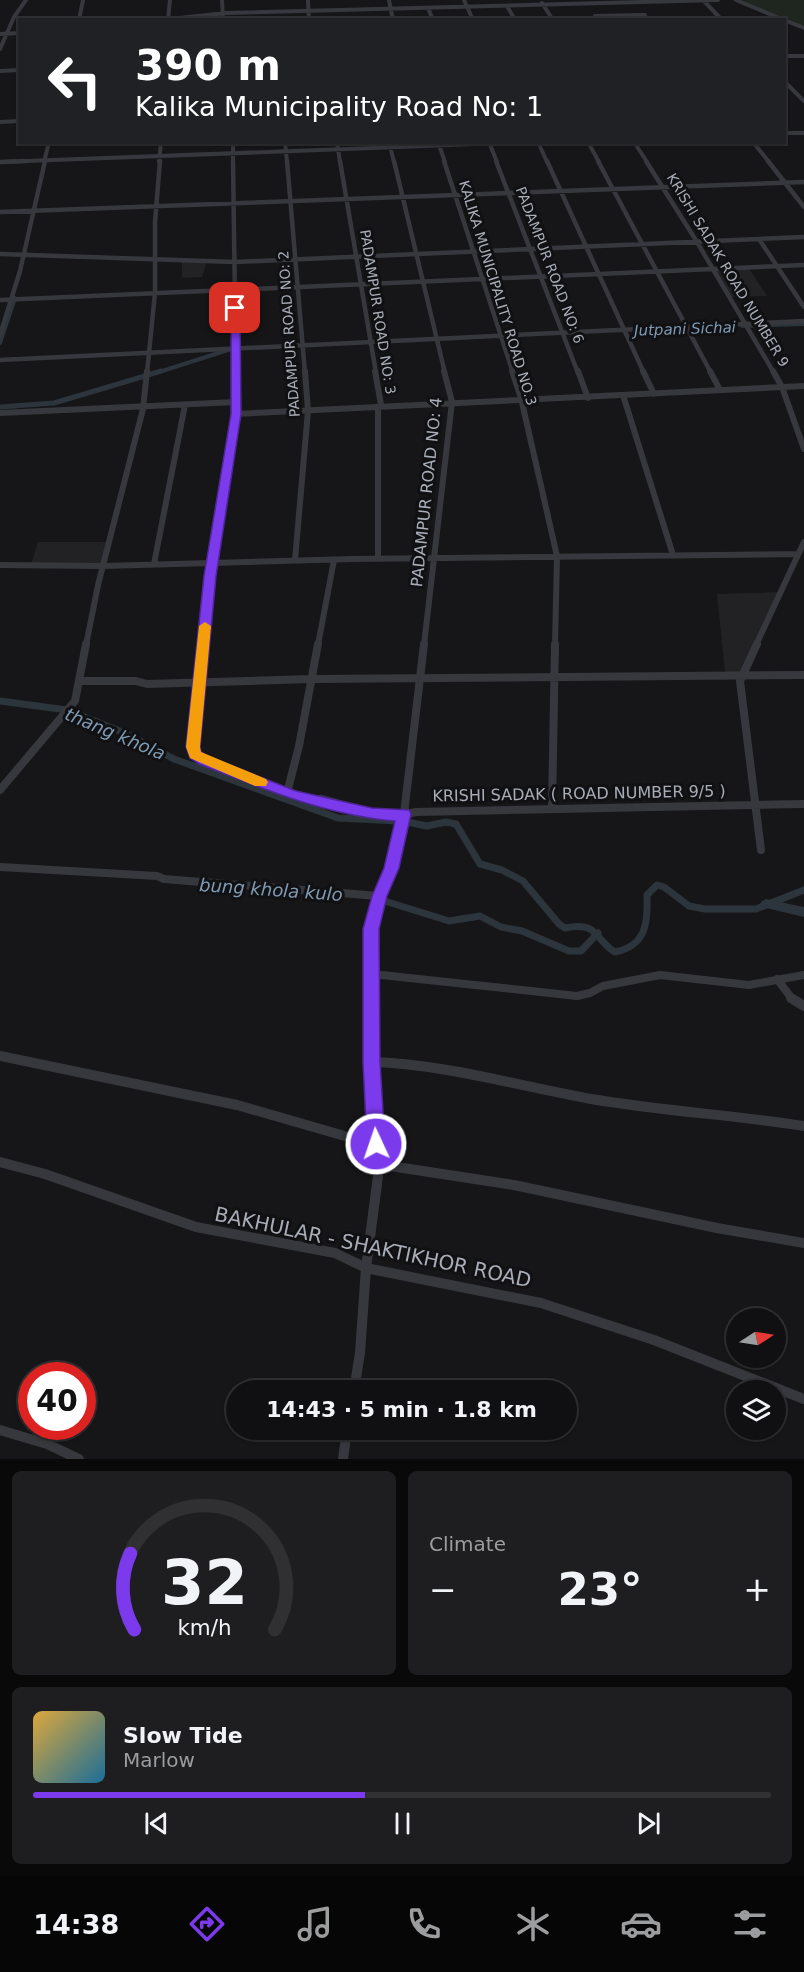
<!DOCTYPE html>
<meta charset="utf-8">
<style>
:root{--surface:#101012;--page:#1e1e20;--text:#f1f3f6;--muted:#9c9d9f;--line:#303032;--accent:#7c3aed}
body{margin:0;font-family:"DejaVu Sans",sans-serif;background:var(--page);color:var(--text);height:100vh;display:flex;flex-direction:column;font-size:22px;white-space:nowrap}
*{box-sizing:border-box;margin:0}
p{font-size:20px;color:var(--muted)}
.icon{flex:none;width:33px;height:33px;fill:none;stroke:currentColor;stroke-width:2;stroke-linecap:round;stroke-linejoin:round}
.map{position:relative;height:1459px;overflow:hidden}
.sheet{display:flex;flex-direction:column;gap:12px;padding:12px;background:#09090a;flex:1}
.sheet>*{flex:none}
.banner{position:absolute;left:18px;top:18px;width:768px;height:126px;border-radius:0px;box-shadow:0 2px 4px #0004,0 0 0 2px var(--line);background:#202124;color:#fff;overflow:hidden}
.needle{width:39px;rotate:78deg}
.buttons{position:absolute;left:726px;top:1308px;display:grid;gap:12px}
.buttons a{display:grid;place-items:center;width:60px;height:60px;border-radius:50%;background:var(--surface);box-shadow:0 2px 4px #0004,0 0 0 2px var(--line);font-size:30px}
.speed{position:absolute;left:18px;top:1362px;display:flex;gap:12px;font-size:30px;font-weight:700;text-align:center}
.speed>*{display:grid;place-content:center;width:78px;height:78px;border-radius:50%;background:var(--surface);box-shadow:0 2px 4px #0004,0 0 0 2px var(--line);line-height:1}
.speed .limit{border:9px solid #d22;background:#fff;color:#111}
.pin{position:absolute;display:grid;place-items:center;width:51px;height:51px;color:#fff;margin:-26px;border-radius:12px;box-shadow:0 3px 9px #0006}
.me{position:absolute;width:66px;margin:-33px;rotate:357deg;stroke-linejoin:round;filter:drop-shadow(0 0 4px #0008)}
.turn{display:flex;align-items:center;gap:21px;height:126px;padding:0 18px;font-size:27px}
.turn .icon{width:78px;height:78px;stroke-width:2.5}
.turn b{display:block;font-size:42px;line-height:51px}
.big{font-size:45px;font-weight:700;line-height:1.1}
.sheet .tile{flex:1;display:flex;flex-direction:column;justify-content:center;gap:9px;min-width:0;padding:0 21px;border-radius:9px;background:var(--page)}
.sheet .dial{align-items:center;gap:0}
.dial svg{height:156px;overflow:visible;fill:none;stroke:var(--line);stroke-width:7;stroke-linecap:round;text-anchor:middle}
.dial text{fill:var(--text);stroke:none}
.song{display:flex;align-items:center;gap:18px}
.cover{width:72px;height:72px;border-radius:9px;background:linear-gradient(135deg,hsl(40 70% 55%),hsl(200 70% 35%))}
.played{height:6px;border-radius:3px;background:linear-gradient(90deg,var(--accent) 45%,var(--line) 45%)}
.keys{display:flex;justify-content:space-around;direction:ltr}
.heat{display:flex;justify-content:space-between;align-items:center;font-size:33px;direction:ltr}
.sheet .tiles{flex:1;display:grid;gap:12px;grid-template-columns:1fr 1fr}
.tile:last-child{grid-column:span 2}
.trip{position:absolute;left:226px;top:1380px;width:351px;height:60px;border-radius:30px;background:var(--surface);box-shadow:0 2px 4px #0004,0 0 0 2px var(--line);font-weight:700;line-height:60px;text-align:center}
.menu{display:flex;height:96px;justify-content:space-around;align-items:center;background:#060607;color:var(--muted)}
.menu .icon{width:42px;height:42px}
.menu .selected{color:var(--accent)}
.menu b{font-size:27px;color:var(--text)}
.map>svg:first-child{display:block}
.built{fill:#222225}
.green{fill:#1e261f}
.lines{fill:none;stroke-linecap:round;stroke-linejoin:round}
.canal-far2{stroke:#2c353c;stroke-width:4}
.canal-far1{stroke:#2c353c;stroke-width:5}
.canal{stroke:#2c353c;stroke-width:7}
.river{fill:#2c353c;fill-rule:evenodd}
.minor-far4{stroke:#37383d;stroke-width:4}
.minor-far3{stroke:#37383d;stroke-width:4.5}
.minor-far2{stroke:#37383d;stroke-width:6}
.minor-far1{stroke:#37383d;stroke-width:8}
.minor{stroke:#37383d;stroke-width:10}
.route{fill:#7c3aed;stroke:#51269a;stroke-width:1.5}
.slow{fill:#f59e0b}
.labels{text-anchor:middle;stroke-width:6;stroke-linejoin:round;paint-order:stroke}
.far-street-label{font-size:14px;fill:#a8adb8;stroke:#111113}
.far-water-label{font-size:15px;font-style:italic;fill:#7f9bb3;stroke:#111113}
.street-label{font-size:16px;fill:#a8adb8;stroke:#111113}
.water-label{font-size:18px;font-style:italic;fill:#7f9bb3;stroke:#111113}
.near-street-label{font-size:20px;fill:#a8adb8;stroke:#111113}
</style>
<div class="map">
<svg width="804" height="1459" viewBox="0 0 804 1459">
<rect width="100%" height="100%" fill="#161618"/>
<!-- built -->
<path class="built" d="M182 260 207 261 202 277 182 278Z
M748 267 767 296 732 297 714 269Z
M38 542H110L103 566 31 564Z
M779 592 741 673 725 672 717 594Z"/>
<!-- green -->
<path class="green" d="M742 0H804V28Z"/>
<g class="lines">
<!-- canal-far2 -->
<path class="canal-far2" d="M742 326 804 324
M0 343 15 298 12 299
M156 373 231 349"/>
<!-- canal-far1 -->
<path class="canal-far1" d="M148 375 161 371
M0 407 54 403 145 376"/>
<!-- canal -->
<path class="canal" d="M0 701 67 710 127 734 174 759 338 818 399 821
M321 798 346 805
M407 822 427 826 446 822 456 824 480 864 502 870 523 881 559 924 565 928C599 921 594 939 615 952 647 946 648 921 647 895L657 885 664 887 689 906 705 909H756L804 890
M375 898 449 921 480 916 501 927 522 931 569 951H581L598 933"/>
<!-- river -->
<path class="river" d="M766 899 804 907V917L762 907 760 904 762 901Z"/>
<!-- minor-far4 -->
<path class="minor-far4" d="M222 0 223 20
M308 0 309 20
M389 0 393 20
M464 0 473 20
M703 0 722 20
M736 0 784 20
M542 3 553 20
M507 6 515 20
M428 8 433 20
M595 16 645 15
M79 20 83 0
M160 20 226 13 718 0
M168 20 170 0
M784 20 804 28
M0 34 20 33
M0 49 14 17 26 0
M784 56H804
M0 71 20 70
M784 81 804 101
M0 122 20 121
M784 133H804
M233 142V162
M285 142 287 162
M337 142 340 162
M389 142 394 162
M438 142 445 162
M489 142 497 162
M538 142 547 162
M588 142 599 162
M634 142 647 162
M753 142 769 162
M0 162 532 142
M44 162 49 142
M159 162 161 142"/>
<!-- minor-far3 -->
<path class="minor-far3" d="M233 161 236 373
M287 161 305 373
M340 161 376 373
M394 161 445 373
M444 161 513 373
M496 161 578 373
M547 161 644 373
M598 161 711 373
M646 161 697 242 774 373
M768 161 804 207
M0 162 27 161
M0 212 804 182
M759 239 804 307
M0 254 235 262 804 237
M0 300 804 265
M0 335 20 271 45 161
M0 360 804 321
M147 373 155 293V222L160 161"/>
<!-- minor-far2 -->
<path class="minor-far2" d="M375 371 381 405 378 409V558
M512 371 521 398 557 556 555 645
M578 371 588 398
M643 371 654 394
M710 371 720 390
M773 371 782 387 804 449
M623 395 673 555
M0 413 236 402
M236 414 804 386
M295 560 308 411 305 371
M154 564 185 405
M0 565 103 566 352 559 798 554
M86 645 98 585 143 409 147 371
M203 645 210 576 236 414V371
M318 645 334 560
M424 645 452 402 444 371
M756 645 804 542"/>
<!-- minor-far1 -->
<path class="minor-far1" d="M203 644 193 747 195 755C252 778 356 826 416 812L804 804
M757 644 740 681 761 850
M79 681H136L147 684 311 679 804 675
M0 790 75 701 86 644
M287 793 299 746 318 644
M552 809 555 644
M0 867 157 876 164 879 379 896
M372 974 577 996 590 993 603 986 660 975 749 985 804 975
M777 979 793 1000
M371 1000V929L379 896 392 868 404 814 424 644"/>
<!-- minor -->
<path class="minor" d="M791 998 804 1006
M0 1056 237 1105 376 1145
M371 1062C445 1064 519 1086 591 1099 662 1111 733 1115 804 1126
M0 1162 45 1174 196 1227 335 1253 366 1268 541 1303 654 1340 804 1399
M377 1164 514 1185 717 1228 804 1243
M354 1390 360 1353 366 1268 378 1176 371 1062V998
M0 1430 47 1444 79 1459
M343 1459 347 1430"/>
</g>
<!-- route -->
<path class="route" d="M235 305 240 308 241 414 216 576 200 747 201 752 209 757 296 791 372 808 409 810 411 814 399 868 387 896 379 929 380 1062 385 1144 382 1151 376 1153 369 1151 367 1144 363 1062V929L372 896 384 868 395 821C326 815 263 789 199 764L190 758 186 747 204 576 231 414V308Z"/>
<!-- slow -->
<path class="slow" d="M205 622 211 626 200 747 201 752 266 779 268 782 266 786H255L190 758 186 747 199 626Z"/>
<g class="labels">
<!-- far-street labels -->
<g class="far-street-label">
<text transform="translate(550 265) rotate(69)" y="5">PADAMPUR ROAD NO: 6</text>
<text transform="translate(728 270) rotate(59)" y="5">KRISHI SADAK ROAD NUMBER 9</text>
<text transform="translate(498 293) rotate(73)" y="5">KALIKA MUNICIPALITY ROAD NO.3</text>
<text transform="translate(378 312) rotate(81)" y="5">PADAMPUR ROAD NO: 3</text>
<text transform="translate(289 334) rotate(-94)" y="5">PADAMPUR ROAD NO: 2</text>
</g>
<!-- far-water labels -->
<g class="far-water-label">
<text transform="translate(685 329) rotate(-2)" y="5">Jutpani Sichai</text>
</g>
<!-- street labels -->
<g class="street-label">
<text transform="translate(426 492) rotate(-84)" y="6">PADAMPUR ROAD NO: 4</text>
<text transform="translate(579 793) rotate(-1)" y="6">KRISHI SADAK ( ROAD NUMBER 9/5 )</text>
</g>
<!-- water labels -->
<g class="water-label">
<text transform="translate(115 734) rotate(23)" y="6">thang khola</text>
<text transform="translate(271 890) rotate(4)" y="6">bung khola kulo</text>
</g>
<!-- near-street labels -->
<g class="near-street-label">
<text transform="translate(373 1247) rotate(12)" y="7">BAKHULAR - SHAKTIKHOR ROAD</text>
</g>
</g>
</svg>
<div class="buttons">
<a><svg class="needle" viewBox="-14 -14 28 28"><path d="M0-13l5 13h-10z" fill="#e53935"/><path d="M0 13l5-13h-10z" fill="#9c9d9f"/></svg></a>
<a><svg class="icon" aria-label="layers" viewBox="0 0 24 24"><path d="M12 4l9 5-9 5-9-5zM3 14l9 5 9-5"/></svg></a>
</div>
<div class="speed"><div class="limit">40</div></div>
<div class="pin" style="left:235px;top:308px;background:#d93025"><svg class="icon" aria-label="arrive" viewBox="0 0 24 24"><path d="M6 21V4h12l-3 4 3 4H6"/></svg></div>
<svg class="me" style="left:376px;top:1144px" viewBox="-20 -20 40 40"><circle r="17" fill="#7c3aed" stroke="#fff" stroke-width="3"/><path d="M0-11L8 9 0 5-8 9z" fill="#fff"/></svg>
<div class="trip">14:43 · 5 min · 1.8 km</div>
<div class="banner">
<div class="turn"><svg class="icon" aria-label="left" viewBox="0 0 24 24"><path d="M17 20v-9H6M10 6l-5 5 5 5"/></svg><div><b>390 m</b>Kalika Municipality Road No: 1</div></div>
</div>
</div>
<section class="sheet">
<div class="tiles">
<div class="tile dial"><svg viewBox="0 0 100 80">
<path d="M14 69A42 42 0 1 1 86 69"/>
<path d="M14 69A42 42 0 0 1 12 30" stroke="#7c3aed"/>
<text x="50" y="56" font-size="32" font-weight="700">32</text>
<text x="50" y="72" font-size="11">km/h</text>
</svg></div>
<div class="tile"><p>Climate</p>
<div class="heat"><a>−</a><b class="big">23°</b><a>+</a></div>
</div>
<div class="tile">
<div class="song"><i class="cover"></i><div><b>Slow Tide</b><p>Marlow</p></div></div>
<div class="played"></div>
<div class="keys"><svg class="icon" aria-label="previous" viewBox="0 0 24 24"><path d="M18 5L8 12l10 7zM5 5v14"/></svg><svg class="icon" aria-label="pause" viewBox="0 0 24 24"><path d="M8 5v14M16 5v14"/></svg><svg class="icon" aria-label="next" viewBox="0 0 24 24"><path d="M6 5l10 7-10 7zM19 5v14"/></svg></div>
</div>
</div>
</section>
<nav class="menu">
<b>14:38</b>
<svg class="icon selected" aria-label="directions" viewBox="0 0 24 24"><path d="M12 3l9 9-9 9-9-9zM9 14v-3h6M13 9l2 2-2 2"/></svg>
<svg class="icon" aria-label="music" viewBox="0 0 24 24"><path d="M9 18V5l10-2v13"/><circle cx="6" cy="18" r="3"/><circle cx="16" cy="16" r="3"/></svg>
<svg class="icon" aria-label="phone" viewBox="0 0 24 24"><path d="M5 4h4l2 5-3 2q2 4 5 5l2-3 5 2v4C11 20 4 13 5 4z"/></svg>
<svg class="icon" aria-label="climate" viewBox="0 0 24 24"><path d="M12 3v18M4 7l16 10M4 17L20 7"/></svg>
<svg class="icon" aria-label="car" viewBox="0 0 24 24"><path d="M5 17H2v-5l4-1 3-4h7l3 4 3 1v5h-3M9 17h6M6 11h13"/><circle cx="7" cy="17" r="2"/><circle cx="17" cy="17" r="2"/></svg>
<svg class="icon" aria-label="filters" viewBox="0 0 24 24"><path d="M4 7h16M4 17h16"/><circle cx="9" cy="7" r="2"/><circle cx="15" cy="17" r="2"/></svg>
</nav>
